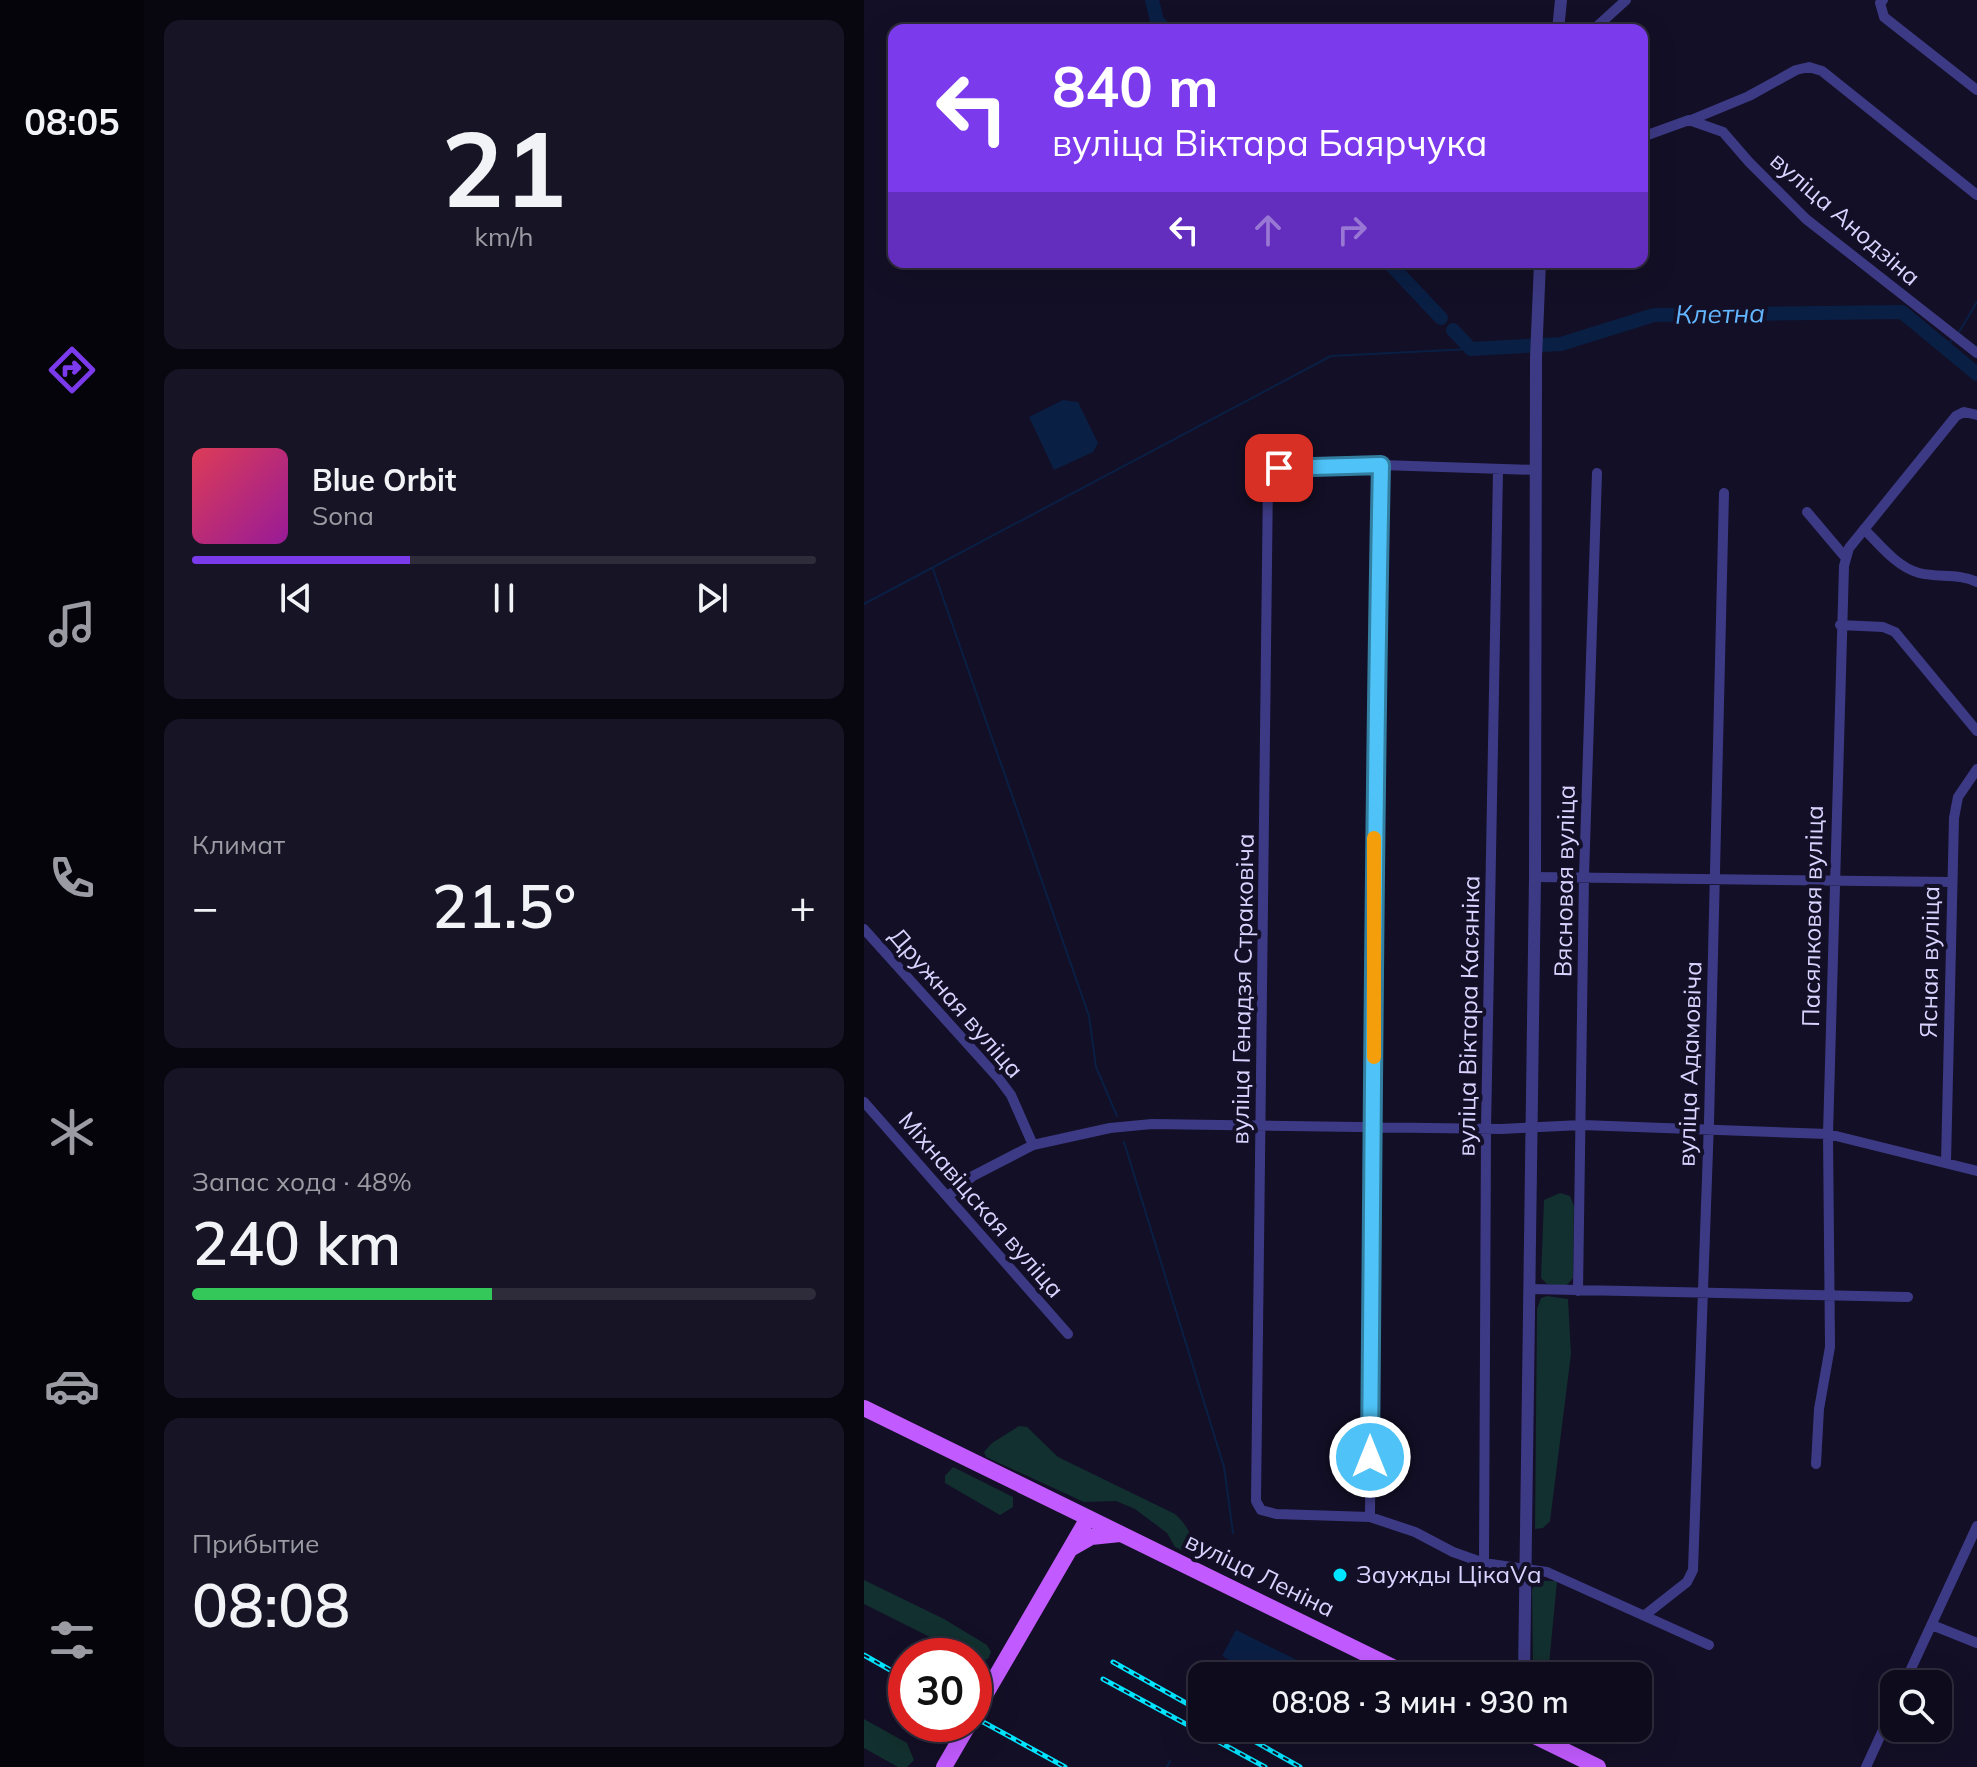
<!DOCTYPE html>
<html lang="ru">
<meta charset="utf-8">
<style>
:root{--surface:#0e0b1c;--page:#171425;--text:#f1f3f6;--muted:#9b9ba3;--line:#2e2b3b;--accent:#7c3aed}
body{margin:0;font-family:Mulish,sans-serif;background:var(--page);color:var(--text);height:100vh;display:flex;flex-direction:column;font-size:30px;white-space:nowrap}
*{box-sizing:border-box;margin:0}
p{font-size:26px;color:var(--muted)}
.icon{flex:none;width:44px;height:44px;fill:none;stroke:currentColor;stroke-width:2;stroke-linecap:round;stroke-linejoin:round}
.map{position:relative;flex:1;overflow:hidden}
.sheet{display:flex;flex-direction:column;gap:20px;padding:20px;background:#08060f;width:720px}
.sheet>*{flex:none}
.hud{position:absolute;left:24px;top:24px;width:760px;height:244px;border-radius:16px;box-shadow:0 8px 32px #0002,0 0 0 2px var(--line);background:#7c3aed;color:#fff;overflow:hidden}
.controls{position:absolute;left:1016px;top:1670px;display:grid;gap:16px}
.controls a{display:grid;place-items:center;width:72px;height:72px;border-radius:16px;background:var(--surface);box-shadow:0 8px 32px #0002,0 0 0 2px var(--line);font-size:40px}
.speed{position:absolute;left:24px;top:1638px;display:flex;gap:16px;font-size:40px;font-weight:700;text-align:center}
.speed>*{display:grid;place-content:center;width:104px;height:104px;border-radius:50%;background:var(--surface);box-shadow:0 8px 32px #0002,0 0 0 2px var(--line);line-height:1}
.speed .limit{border:12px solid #d22;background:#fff;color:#111}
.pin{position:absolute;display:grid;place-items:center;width:68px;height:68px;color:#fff;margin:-34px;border-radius:16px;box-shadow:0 4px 12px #0006}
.me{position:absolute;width:88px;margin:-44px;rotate:0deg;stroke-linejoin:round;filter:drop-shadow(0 0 6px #0008)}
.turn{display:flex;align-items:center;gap:28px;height:168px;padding:0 32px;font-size:36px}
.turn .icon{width:104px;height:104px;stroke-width:2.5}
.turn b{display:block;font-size:56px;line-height:68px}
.lanes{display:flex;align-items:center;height:76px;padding:0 32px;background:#0003;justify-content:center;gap:40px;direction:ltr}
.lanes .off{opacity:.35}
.big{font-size:60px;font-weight:600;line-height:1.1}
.sheet .tile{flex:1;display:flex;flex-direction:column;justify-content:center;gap:12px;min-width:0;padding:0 28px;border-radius:16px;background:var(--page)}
.sheet .dial{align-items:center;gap:0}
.dial b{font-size:104px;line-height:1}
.song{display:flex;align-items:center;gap:24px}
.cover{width:96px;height:96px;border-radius:12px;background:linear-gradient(135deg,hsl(350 70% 55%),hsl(300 70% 35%))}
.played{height:8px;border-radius:4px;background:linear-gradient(90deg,var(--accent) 35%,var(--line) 35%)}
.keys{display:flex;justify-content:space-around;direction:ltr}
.heat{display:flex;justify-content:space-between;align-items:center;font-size:44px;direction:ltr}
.charge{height:12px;border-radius:6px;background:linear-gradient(90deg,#34c759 48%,var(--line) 0)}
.trip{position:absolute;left:324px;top:1662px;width:464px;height:80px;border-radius:16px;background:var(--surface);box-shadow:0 8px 32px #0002,0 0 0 2px var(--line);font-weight:600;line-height:80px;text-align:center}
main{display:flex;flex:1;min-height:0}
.tabs{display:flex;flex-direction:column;width:144px;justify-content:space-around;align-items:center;background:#06040b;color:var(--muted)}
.tabs .icon{width:56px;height:56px}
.tabs .on{color:var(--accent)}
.tabs b{font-size:36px;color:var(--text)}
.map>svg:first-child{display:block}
.green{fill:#12302f}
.water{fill:#0a1f44}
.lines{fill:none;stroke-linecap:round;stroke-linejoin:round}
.stream{stroke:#0a1f44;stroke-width:2}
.river{stroke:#0a1f44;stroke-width:14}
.minor{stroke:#3d3a85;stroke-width:10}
.tertiary{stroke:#3d3a85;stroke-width:12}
.primary{stroke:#c25bff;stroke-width:16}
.rail-casing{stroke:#00e5ff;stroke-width:5}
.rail{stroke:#130f26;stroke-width:2;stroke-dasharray:6;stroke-linecap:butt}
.route-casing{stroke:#337fa1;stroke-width:20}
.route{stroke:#4fc3f7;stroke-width:14}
.slow{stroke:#f59e0b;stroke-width:14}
.poi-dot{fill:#00e5ff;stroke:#130f26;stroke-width:3}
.labels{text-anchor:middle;stroke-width:8;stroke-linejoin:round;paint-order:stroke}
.street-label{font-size:24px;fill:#d9d4ff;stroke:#130f26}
.poi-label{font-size:24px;fill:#d9d4ff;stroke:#130f26;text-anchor:start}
.water-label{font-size:26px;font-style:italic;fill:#62b6ff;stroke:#130f26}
</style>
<main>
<nav class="tabs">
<b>08:05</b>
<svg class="icon on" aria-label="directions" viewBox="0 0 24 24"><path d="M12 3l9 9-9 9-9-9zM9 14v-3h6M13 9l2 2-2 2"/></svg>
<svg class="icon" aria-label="music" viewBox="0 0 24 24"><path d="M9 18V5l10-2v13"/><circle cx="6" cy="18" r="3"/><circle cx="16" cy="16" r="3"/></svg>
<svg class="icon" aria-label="phone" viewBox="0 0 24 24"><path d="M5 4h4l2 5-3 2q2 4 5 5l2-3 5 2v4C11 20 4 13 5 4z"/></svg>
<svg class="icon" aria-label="climate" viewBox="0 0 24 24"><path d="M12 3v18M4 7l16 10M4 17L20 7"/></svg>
<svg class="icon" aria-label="car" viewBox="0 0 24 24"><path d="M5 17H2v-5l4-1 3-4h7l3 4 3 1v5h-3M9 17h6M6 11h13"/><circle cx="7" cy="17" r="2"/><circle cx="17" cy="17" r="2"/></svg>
<svg class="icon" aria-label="filters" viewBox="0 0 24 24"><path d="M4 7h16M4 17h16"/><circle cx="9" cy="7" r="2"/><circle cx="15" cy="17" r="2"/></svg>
</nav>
<section class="sheet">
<div class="tile dial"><b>21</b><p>km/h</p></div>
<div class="tile">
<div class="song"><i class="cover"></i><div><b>Blue Orbit</b><p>Sona</p></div></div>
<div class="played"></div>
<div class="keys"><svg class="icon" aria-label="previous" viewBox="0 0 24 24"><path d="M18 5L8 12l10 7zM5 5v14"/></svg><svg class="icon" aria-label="pause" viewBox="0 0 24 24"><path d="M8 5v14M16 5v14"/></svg><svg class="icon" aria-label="next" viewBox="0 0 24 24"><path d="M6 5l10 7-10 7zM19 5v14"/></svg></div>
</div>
<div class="tile"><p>Климат</p>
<div class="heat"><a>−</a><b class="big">21.5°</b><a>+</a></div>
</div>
<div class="tile"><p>Запас хода · 48%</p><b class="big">240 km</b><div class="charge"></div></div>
<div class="tile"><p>Прибытие</p><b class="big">08:08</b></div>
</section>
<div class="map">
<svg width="1113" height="1767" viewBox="0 0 1113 1767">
<rect width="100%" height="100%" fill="#130f26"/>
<!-- green -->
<path class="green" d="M696 1193 706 1196 710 1206 709 1278 702 1286 683 1284 677 1278 680 1200Z
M683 1296 704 1299 707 1354 686 1521 679 1528 671 1529 673 1309 677 1298Z
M155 1426 163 1427 194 1457 311 1514C322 1524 332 1538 326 1554L311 1547 303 1533 271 1509 252 1501 220 1502 122 1457 120 1452 128 1443Z
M89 1467 149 1497V1507L136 1515 81 1483V1476Z
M0 1580 80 1619 123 1645 127 1652 124 1659 113 1661 110 1656H104L0 1604Z
M672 1581H693L684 1675 669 1666 668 1590Z
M0 1719 43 1743 50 1760 43 1767H34L0 1748Z"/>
<!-- water -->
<path class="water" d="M199 400 214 402 234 443 229 452 190 470 165 417Z
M372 1630 449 1668 444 1676H392L358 1656Z"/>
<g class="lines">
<!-- stream -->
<path class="stream" d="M1095 332 1113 302
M1082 347 1087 341
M69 569 225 1016 232 1067 253 1116
M0 604 467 356 607 349
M260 1142 360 1467 369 1533
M303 1767 306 1761"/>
<!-- river -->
<path class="river" d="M288 0 293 21 302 30
M524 262 577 318
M589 330 607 349 697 344 790 315 1038 312 1113 374"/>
<!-- minor -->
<path class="minor" d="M1019 0 1016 3 1020 17 1113 90
M729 30 762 0
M827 120 885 96 932 70 945 67 958 71 1113 195
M778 137 825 120 859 132 885 162 942 219 1113 353
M672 470 517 465 415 468 404 478 392 1501 397 1510 412 1514 506 1517 551 1532 589 1552 620 1563 683 1572 845 1645
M943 512 981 557
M1000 529C1016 545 1033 567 1055 573 1075 578 1095 573 1113 582
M976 625 1019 627 1031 632 1113 731
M671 877 1087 882
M0 929 135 1079 147 1095 169 1145 109 1176 84 1196
M0 1102 204 1334
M169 1145 246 1128 288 1124 637 1129 718 1125 964 1134 1113 1171
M1082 1162 1090 818 1094 797 1113 769
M666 1289 1044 1297
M714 1291 720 876 733 473
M952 1464 955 1409 966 1347 964 1134 980 566 985 548 1092 416 1100 412 1113 415
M506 1517C509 1166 510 815 517 465
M620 1563 622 1129 634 470
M781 1615 823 1582 829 1570 845 1122 860 493
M1068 1625 1113 1643
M1040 1684 1113 1526
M1002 1767 1030 1706"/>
<!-- tertiary -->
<path class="tertiary" d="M694 30 697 0
M660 1676 671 877 672 358 676 262"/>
<!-- primary -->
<path class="primary" d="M0 1408 547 1676
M206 1549 227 1537 256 1534
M110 1714 224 1518
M654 1728 734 1767
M80 1767 105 1724"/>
<defs>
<path id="rail" d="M0 1655 42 1679
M249 1662 338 1712
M239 1679 401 1767
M110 1717 201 1767
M367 1728 436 1767"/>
</defs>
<!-- rail casing -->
<use href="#rail" class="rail-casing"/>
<!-- rail -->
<use href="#rail" class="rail"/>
</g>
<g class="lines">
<defs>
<path id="route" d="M415 468 517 465C510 796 509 1126 506 1457"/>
</defs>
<!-- route casing -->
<use href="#route" class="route-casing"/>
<!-- route -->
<use href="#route" class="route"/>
<!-- slow -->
<path class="slow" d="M510 838V1057"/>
</g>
<!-- markers -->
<circle class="poi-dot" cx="476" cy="1575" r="8"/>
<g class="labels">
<!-- street labels -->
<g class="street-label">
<text transform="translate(981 219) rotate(41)" y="8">вуліца Анодзіна</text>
<text transform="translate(701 881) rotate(-89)" y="8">Вясновая вуліца</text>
<text transform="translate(949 916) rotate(-89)" y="8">Пасялковая вуліца</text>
<text transform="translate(1066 962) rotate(-89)" y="8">Ясная вуліца</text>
<text transform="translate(379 989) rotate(-89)" y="8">вуліца Генадзя Страковіча</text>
<text transform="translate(92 1003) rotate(49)" y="8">Дружная вуліца</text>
<text transform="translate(605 1016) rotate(-89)" y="8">вуліца Віктара Касяніка</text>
<text transform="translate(826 1064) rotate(-88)" y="8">вуліца Адамовіча</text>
<text transform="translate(117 1205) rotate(49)" y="8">Міхнавіцская вуліца</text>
<text transform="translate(396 1575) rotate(26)" y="8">вуліца Леніна</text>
</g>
<!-- poi labels -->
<g class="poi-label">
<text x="492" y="1583">Заужды ЦікаVа</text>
</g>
<!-- water labels -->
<g class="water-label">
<text transform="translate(856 314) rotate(-1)" y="9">Клетна</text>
</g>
</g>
</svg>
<div class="controls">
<a><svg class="icon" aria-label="search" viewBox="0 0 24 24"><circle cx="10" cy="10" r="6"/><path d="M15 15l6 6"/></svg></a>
</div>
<div class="speed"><div class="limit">30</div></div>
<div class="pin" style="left:415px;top:468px;background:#d93025"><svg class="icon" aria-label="arrive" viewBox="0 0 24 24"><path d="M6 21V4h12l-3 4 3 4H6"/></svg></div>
<svg class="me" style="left:506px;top:1457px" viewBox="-20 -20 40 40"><circle r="17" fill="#4fc3f7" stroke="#fff" stroke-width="3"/><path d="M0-11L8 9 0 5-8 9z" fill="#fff"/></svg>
<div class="trip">08:08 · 3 мин · 930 m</div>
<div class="hud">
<div class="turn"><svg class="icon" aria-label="left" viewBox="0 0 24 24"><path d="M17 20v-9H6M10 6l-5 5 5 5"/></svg><div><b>840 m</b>вуліца Віктара Баярчука</div></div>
<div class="lanes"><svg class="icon" aria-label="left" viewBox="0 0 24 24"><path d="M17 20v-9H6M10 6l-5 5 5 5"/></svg><svg class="icon off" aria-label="ahead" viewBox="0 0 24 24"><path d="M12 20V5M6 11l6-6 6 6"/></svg><svg class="icon off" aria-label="right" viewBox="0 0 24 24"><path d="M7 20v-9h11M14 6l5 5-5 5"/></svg></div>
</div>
</div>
</main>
